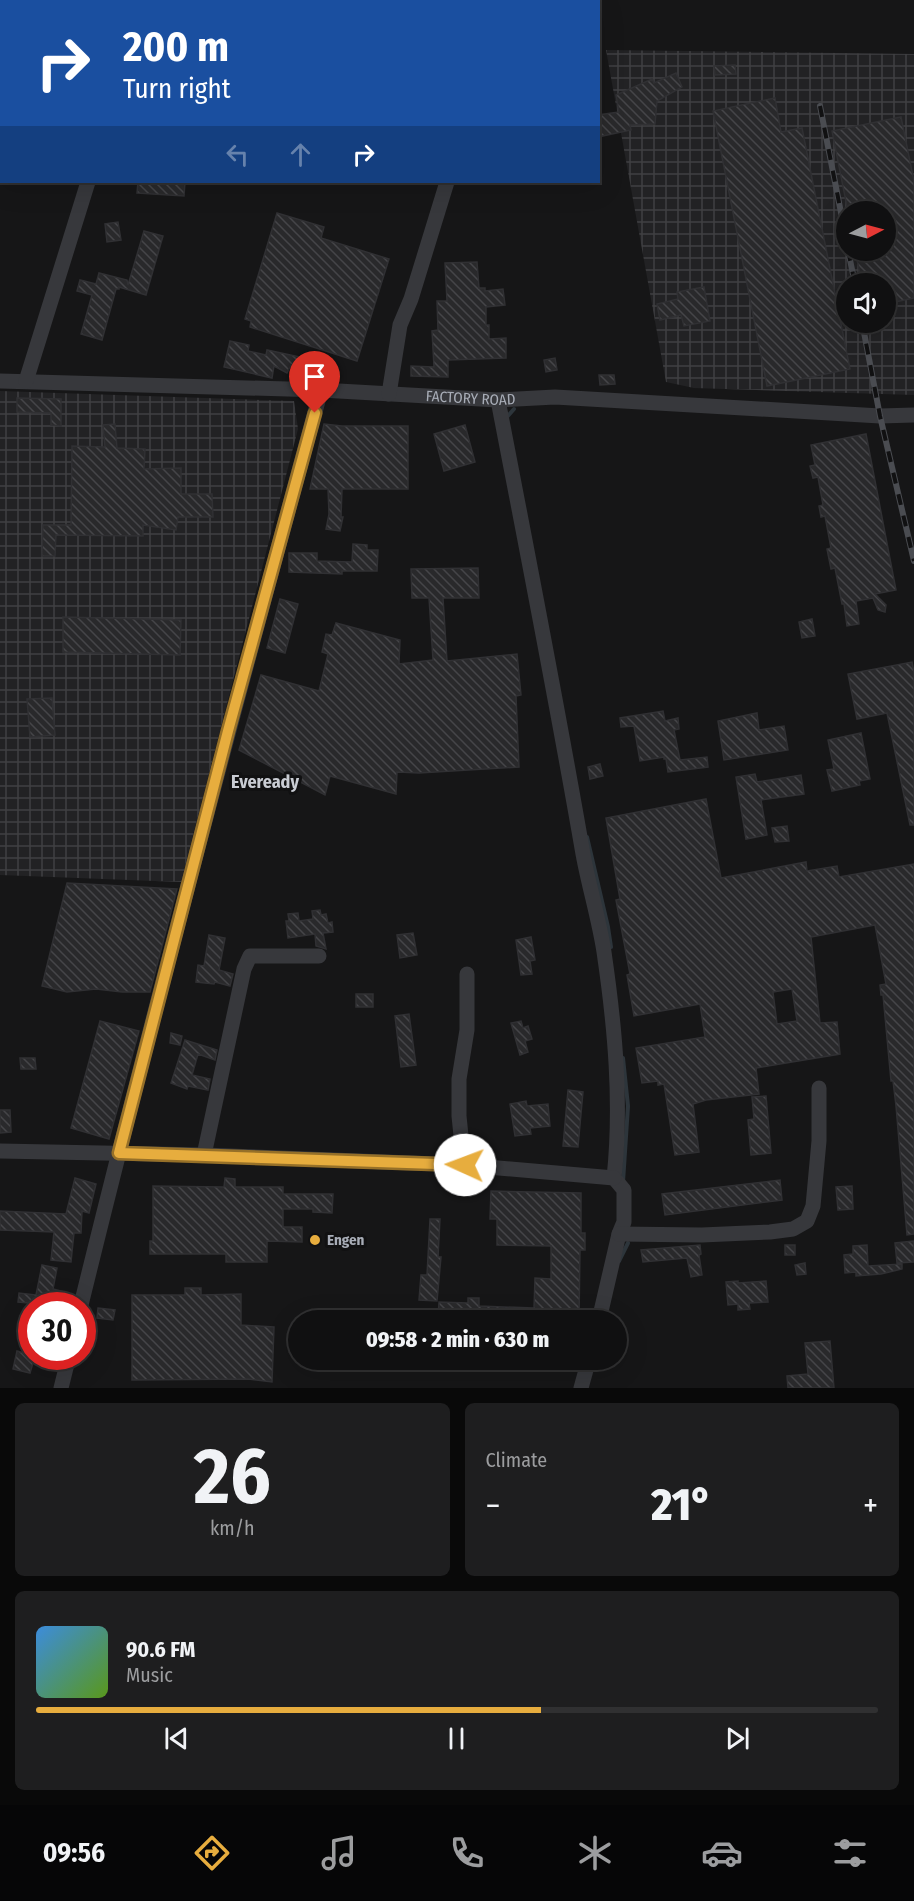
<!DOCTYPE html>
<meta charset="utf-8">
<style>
:root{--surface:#101011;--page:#1e1e1f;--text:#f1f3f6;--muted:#9c9d9f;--line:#303031;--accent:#e7ad3e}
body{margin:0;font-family:"Fira Sans Condensed",sans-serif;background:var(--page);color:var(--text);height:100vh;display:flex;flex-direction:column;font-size:22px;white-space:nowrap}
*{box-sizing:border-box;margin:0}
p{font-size:20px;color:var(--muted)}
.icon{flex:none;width:33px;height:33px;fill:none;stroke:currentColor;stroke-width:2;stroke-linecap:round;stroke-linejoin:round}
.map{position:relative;height:1388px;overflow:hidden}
.details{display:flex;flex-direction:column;gap:15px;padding:15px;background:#090909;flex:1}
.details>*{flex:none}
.guide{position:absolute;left:0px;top:0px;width:600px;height:183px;box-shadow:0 6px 24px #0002,0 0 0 2px var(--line);background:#1a4fa0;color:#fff;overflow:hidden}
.needle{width:39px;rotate:84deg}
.fabs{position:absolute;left:836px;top:201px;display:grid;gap:12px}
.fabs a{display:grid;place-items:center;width:60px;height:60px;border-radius:50%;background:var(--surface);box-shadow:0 6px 24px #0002,0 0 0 2px var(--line);font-size:30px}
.speed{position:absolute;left:18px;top:1292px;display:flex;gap:12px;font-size:30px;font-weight:700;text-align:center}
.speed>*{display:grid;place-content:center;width:78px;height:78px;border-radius:50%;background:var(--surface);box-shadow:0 6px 24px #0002,0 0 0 2px var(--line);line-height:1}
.speed .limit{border:9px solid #d22;background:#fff;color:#111}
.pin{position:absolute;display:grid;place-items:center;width:51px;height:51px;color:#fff;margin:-62px -26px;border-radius:50% 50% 50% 0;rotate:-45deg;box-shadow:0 0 6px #0007}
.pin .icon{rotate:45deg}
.me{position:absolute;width:66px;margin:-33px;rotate:272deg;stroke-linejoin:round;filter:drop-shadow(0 0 4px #0008)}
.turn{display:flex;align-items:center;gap:21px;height:126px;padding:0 24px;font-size:27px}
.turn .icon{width:78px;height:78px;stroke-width:2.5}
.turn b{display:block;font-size:42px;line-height:51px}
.lanes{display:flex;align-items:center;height:57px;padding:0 24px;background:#0003;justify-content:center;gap:30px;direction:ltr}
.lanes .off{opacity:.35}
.big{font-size:45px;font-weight:800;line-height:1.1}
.details .tile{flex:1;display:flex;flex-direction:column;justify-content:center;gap:9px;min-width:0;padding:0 21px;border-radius:9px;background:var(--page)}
.details .dial{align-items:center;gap:0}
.dial b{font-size:78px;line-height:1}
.song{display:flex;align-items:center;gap:18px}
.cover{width:72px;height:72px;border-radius:9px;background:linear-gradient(135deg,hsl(210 70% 55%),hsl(90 70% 35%))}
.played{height:6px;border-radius:3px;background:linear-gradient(90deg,var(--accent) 60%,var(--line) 60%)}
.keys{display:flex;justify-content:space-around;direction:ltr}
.heat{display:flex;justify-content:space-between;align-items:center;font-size:33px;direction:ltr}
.details .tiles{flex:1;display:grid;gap:15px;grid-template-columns:1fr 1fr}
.tile:last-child{grid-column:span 2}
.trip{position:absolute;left:288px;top:1310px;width:339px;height:60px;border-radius:30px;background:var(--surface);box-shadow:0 6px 24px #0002,0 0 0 2px var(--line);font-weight:800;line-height:60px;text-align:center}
.dock{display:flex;height:96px;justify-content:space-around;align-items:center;background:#060607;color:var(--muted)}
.dock .icon{width:42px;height:42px}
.dock .on{color:var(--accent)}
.dock b{font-size:27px;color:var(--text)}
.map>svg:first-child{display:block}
.industrial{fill:url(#industrial-grid);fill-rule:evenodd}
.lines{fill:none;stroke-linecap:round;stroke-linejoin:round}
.stream{stroke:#2d353b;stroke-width:4}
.building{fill:url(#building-back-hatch);stroke:#303033;stroke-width:1.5;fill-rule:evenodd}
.minor{stroke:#37383c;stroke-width:15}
.rail-casing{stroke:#4a4c51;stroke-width:6}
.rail{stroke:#111112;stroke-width:4;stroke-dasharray:11;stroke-linecap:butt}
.route-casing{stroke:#967028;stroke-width:15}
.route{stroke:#e7ad3e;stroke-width:10}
.poi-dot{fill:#e7ad3e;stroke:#111112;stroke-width:2}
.labels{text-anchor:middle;stroke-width:6;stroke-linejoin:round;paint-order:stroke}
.street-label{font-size:15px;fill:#a8adb7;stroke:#111112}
.poi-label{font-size:15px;font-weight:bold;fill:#a8adb7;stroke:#111112;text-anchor:start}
.quarter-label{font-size:18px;font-weight:bold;fill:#c9ccd3;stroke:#111112}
</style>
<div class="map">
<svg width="914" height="1388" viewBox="0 0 914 1388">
<defs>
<pattern id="industrial-grid" width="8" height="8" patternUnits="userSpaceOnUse" patternTransform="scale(1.5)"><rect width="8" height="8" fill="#222224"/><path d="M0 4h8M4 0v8" fill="none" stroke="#3f3f42"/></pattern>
<pattern id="building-back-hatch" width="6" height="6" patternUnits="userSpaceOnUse" patternTransform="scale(1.5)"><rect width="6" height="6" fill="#29292b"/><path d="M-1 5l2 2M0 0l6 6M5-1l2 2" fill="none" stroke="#454548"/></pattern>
</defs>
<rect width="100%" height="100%" fill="#161617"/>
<!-- industrial -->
<path class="industrial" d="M606 50 914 54V395L694 388 666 382ZM846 212H885V250H846ZM846 284H885V322H846Z
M0 391 294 401 298 429 181 882 0 875Z"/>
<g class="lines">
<!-- stream -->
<path class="stream" d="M507 417 514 409
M587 837 608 927 611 947
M623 1058 628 1106 623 1182
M619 1261 628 1243"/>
</g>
<!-- building -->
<path class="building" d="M735 65 736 74 715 75 714 66Z
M676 73 682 87 657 101 655 124 630 125 631 130 598 137V115L619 112 616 95 652 79 654 83Z
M775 98 781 132 802 128 850 369 767 386 713 111Z
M901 117 914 181V298L885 304V284H862L855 250H885V212H848L832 131Z
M138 182H185L184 196 137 193Z
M277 213 324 227 321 238 389 259 357 361 250 327 251 321 245 319Z
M118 222 121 240 107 242 105 224Z
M144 231 163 236 146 295 119 287V289H116L102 340 81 334 92 295 77 291 80 280 96 284 99 273 127 280 128 285Z
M477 262 479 288H485V291L503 289 505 305 486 307V325H489V339L506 338V358L448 360V377L411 376V366L434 367 432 331 438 330 437 301H447L445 263Z
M704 287 710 321 684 326 681 315 660 320 657 304 678 299 677 292Z
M230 341 249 345 248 351 266 355 267 350 323 362 319 374 291 365 287 373 274 366 272 378 224 367Z
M555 358 557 370 546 372 544 360Z
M599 375H614L615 384 600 385Z
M17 398 61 399V426L51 425V413L17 412Z
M115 424 117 448 145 449 144 469 181 468V494H212L213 517H178L176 530 143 525V536L56 535 55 556H42L43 525H71L72 446 105 447 103 425Z
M324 424 342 426H408V489H342L341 517H343L340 531 326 529 329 514 328 489H310Z
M465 425 475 462 444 471 434 434Z
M866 434 896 590 875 594 886 605 885 612 878 610 873 598 856 601 859 624 847 626 844 604H842L835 568 831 569 827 549 831 548 825 516 821 517 819 506 823 505 818 477 813 478 810 466 815 465 811 445Z
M353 544 367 545V550H378L377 571H342V574L289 572V553H317V561L352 562Z
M478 568 479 598H443L447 661 517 654 521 695 516 696 519 767 419 773 397 772 396 794 330 776 325 795 239 750 261 675 319 691 328 654 322 652 326 634 332 635 336 623 400 640 399 664 433 660 429 598H412L411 569Z
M280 599 298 604 285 653 267 648Z
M63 617 181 620 180 655 63 652Z
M812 619 815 636 802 638 799 622Z
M912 662 914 672V825H910L887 713 857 719 848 674Z
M52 698 55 735 30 737 27 699Z
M663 711 665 721 678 718 679 729 674 730 680 760 707 757 708 767 668 772 666 759H664V757L640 761 634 726 621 727 620 718Z
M757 713 759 730 784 726 788 750 724 760 718 721Z
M861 733 870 779 859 781 860 785 832 791 827 770 834 769 828 740Z
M600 764 603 776 590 779 588 767Z
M755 774 757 782 801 775 804 794 761 800 767 835 746 839 736 777Z
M706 799 721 878 806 862 807 871 837 866 839 877 914 864V1234L907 1235 896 1106 893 1081H891L883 995H881L880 985 886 984 875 925 811 937 820 1023 837 1022 840 1054 756 1068 759 1094 706 1100 693 1104 699 1152 675 1155 664 1084 658 1085V1081L642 1083 636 1048 705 1037 700 1004 634 1016 627 975 630 974 616 900 620 899 606 818ZM792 989 797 1021 777 1024 773 992Z
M787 826 789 841 775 842 772 828Z
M67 883 177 889 150 992H122L96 989 67 992 42 986Z
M320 910 321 915 326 914 328 923 332 922 333 932 323 933 326 949 316 946 315 934 288 938 286 921H289L288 914 298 913 299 921 313 919 312 911Z
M413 933 417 955 400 958 397 935Z
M209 935 225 938 219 970 233 974 230 986 215 982 214 984 196 982 198 965 204 966Z
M531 937 535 960 530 961 532 974 521 975 516 940Z
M356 994H373V1007H356Z
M409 1014 416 1065 401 1067 395 1016Z
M100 1021 139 1031 109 1139 71 1128Z
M521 1021 523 1028 528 1026 532 1039 525 1041 528 1052 520 1055 511 1023Z
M171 1033 182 1036 180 1045 170 1043Z
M185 1040 217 1050 215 1060 198 1054 192 1075 210 1079 208 1090 188 1086 187 1089 171 1083Z
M20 1058H35L36 1069H21Z
M568 1090 583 1092 578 1147 563 1146Z
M766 1096 771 1153 751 1155 748 1120 754 1119 752 1097Z
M526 1101 527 1106 548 1104 550 1126 530 1128 531 1134 515 1136 510 1104Z
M0 1110H10L11 1132 0 1133Z
M75 1178 96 1184 89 1213 82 1211 81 1233H74L71 1262 51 1260 54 1232 0 1230V1211L66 1214Z
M225 1178 235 1179V1187H283V1194H333L332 1213 313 1212V1209H283V1227H302V1242L267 1241V1262H226V1254H150V1241H153V1186L224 1187Z
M780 1180 782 1200 665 1215 662 1194Z
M852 1186 853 1209 838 1210 836 1187Z
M491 1191 581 1193V1233H585V1250H580L579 1319H438L439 1302 468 1303V1298H479V1306L534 1308 535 1278 551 1279V1246L497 1245V1219H490Z
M430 1219H440L438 1257H441L437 1301 419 1300 421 1275H427Z
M914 1241V1262L897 1263 895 1243Z
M700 1245 701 1254 699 1255 702 1275 691 1277 687 1258 643 1262 641 1250Z
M785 1245H795V1255H785Z
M867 1245 868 1266 902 1264V1269L881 1274 856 1276V1272L845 1273 844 1255 853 1254V1246Z
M805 1263 806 1274 797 1275 795 1265Z
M42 1265 57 1268 53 1289 69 1293 67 1304 53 1300 52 1305 18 1302 19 1293 36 1295Z
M738 1281V1283L766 1281 768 1302 749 1303 750 1309 738 1310V1304L728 1305 726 1282Z
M185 1288H201V1295L241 1294V1325L274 1327 272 1382 248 1379 132 1380V1295H185Z
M98 1308 115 1310 113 1320 97 1318Z
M830 1341 834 1388H788L787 1376 808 1374 805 1343Z
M17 1351 35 1356 30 1373 13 1369Z"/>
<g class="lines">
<!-- minor -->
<g class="minor">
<path d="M79 0V2"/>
<path d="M200 0V2"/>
<path d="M492 0V2"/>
<path id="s1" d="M0 381 321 390 498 400 555 397 880 416 914 415"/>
<path d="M26 381 88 182"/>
<path d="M389 394 400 325 411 299 447 182"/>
<path d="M498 400C527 551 557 703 583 854 589 887 599 919 604 952 615 1027 622 1103 614 1178L624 1190V1222L619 1234 599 1320"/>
<path d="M0 1151 204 1155 464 1165 614 1178"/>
<path d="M204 1155 244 969 250 956H319"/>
<path d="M464 1165 459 1116V1079L467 1030V974"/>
<path d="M619 1234 702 1235 770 1232 793 1229 807 1221 813 1206 819 1141V1088"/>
<path d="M81 1305C156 999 238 694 321 390"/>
<path d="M61 1388 69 1356"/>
<path d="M581 1388 589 1359"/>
</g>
<defs>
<path id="rail" d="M820 106 846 238
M848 250 855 284
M862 322 880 416 914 561"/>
</defs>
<!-- rail casing -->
<use href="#rail" class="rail-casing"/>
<!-- rail -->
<use href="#rail" class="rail"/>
</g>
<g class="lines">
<defs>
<path id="route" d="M315 413 228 731 119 1153 465 1165"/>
</defs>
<!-- route casing -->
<use href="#route" class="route-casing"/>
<!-- route -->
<use href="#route" class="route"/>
</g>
<!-- markers -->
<circle class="poi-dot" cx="315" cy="1240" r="6"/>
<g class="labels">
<!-- street labels -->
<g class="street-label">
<text dy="5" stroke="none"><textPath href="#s1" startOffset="471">FACTORY ROAD</textPath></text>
</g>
<!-- poi labels -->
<g class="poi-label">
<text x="327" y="1245">Engen</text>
</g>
<!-- quarter labels -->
<g class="quarter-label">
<text x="265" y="788">Eveready</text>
</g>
</g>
</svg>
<div class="fabs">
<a><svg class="needle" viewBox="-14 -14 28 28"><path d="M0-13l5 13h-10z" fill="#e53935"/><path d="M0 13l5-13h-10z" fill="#9c9d9f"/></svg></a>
<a><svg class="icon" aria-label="sound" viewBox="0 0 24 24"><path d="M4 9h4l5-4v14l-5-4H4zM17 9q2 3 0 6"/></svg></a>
</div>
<div class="speed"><div class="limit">30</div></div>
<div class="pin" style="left:315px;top:413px;background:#d93025"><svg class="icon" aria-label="arrive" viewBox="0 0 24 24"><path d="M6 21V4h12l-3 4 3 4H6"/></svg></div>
<svg class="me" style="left:465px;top:1165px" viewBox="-20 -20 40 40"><circle r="19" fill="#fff"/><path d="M0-13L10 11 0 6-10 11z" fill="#e7ad3e"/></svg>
<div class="trip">09:58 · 2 min · 630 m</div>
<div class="guide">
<div class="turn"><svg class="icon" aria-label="right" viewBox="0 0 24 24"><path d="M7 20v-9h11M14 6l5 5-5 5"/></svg><div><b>200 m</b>Turn right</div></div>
<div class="lanes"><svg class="icon off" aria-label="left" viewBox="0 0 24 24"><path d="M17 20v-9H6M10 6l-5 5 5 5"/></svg><svg class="icon off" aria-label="ahead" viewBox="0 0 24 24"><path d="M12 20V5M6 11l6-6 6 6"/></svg><svg class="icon" aria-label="right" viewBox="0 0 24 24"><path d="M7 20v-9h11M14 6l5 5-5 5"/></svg></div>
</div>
</div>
<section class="details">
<div class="tiles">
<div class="tile dial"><b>26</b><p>km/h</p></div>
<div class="tile"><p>Climate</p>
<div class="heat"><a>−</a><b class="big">21°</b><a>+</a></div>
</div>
<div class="tile">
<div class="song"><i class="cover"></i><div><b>90.6 FM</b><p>Music</p></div></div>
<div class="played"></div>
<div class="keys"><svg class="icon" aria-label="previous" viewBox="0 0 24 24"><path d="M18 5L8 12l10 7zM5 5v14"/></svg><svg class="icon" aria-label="pause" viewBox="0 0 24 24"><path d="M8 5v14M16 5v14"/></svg><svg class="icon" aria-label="next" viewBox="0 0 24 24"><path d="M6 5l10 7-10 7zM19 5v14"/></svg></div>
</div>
</div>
</section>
<nav class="dock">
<b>09:56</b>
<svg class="icon on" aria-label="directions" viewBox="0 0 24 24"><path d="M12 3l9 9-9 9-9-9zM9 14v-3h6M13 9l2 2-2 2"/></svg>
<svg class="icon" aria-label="music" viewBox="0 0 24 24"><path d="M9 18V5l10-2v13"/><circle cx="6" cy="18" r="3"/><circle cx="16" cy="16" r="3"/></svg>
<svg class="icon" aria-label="phone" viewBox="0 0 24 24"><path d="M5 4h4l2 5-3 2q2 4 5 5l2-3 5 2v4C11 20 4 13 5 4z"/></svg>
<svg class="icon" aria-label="climate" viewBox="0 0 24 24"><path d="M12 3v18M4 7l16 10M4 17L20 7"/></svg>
<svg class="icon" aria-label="car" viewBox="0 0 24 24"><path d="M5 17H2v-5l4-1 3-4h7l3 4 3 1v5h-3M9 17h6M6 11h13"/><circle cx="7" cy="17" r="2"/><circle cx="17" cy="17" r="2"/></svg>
<svg class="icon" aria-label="filters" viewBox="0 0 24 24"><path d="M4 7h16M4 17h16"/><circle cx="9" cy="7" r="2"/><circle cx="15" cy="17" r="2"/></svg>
</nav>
